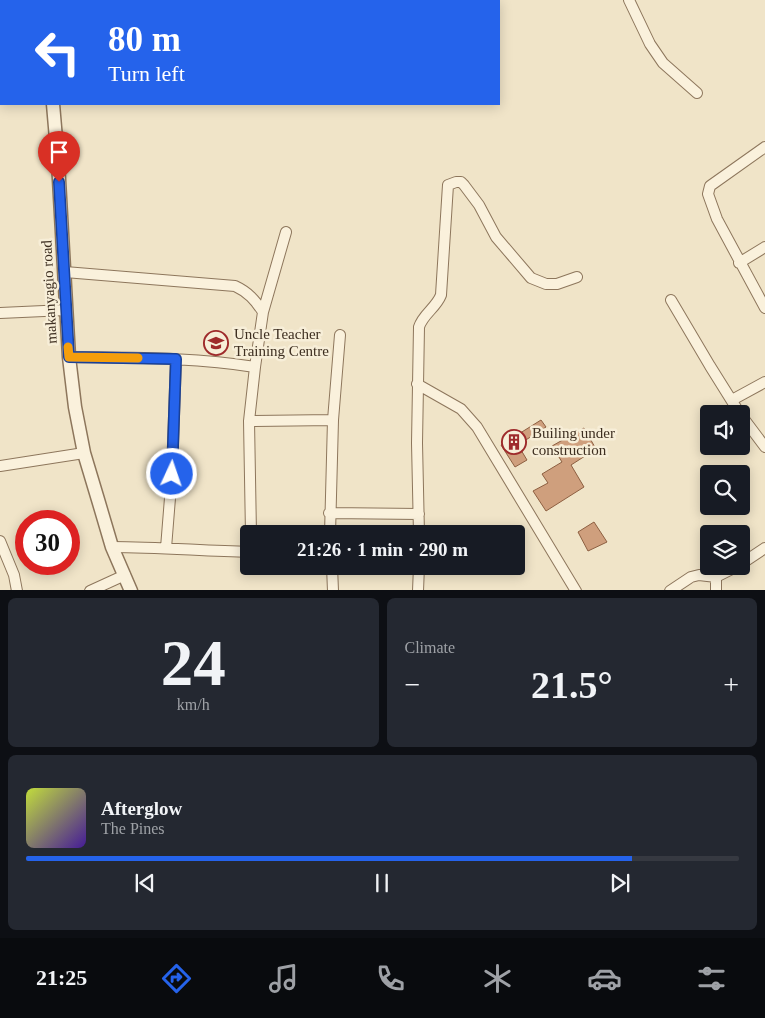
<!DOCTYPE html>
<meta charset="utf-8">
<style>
:root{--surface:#171b24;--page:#242831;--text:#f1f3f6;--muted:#9ea1a6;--line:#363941;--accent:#2563eb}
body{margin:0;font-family:"Times New Roman",serif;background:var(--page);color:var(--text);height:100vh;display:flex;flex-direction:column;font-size:19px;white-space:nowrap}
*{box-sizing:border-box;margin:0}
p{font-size:16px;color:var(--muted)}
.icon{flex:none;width:28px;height:28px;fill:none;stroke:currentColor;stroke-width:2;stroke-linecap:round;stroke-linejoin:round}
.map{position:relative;height:590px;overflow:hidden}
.drawer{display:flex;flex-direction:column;gap:8px;padding:8px;background:#0d0f14;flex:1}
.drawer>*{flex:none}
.hud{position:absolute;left:0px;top:0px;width:500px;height:105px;box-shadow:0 2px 12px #0003;background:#2563eb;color:#fff;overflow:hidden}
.controls{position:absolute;left:700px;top:405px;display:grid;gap:10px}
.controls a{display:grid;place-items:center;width:50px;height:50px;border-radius:5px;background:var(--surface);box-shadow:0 2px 12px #0003;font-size:25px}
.speed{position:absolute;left:15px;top:510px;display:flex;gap:10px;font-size:25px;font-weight:700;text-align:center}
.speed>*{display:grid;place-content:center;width:65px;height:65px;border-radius:50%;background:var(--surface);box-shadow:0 2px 12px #0003;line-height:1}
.speed .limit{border:8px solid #d22;background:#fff;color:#111}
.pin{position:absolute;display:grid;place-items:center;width:42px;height:42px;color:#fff;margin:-51px -21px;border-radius:50% 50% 50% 0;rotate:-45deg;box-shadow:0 0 5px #0007}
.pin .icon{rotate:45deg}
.me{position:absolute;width:55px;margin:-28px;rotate:3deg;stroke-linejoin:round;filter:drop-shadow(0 0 4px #0008)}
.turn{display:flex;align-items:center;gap:18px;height:105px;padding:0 25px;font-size:22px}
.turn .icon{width:65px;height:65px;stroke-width:2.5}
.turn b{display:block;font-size:35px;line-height:42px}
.big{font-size:38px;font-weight:600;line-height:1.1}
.drawer .tile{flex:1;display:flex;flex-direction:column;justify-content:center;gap:8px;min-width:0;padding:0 18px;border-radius:8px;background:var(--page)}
.drawer .dial{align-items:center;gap:0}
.dial b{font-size:65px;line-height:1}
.song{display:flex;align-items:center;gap:15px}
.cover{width:60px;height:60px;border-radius:8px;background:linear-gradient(135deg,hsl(70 70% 55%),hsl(260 70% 35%))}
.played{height:5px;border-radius:2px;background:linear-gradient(90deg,var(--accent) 85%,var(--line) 85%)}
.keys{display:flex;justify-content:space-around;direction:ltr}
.heat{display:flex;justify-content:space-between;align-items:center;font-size:28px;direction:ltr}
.drawer .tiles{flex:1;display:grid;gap:8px;grid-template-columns:1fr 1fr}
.tile:last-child{grid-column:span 2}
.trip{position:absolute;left:240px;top:525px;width:285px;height:50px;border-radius:5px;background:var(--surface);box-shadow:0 2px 12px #0003;font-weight:600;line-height:50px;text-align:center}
.menu{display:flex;height:80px;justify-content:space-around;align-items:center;background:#090b0e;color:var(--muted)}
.menu .icon{width:35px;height:35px}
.menu .current{color:var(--accent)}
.menu b{font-size:22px;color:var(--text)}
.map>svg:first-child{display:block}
.building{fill:#cf9f7d;stroke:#8d5f41}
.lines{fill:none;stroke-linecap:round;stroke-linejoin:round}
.minor-casing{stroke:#8d765c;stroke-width:12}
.tertiary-casing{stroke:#8d765c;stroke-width:15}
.minor{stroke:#faf1dc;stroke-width:10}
.tertiary{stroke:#faf1dc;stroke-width:12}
.route-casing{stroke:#184099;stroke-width:12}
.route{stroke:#2563eb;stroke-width:9}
.slow{stroke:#f59e0b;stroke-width:9}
.labels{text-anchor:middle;stroke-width:5;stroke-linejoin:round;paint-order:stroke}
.street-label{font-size:15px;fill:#3d2e20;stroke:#f7eed8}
.poi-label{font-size:15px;fill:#3d2e20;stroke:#f7eed8;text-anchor:start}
</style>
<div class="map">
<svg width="765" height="591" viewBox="0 0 765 591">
<rect width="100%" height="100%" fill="#f0e4c8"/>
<!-- building -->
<path class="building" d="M541 420 546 427 518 445 527 460 515 467 501 445Z
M584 428 596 449 571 465 584 487 546 511 533 491 548 483 542 474 562 462 552 446Z
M594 522 607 542 588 551 578 532Z"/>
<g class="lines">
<defs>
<path id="minor" d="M629 0 650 44 663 63 697 93
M765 147 710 186 708 194 717 219 765 308
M739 263 765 247
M65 272 235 286C248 292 255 300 263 312
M671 300 710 366 740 414
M0 313 66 310
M69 357C131 358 193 357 255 367
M417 384 461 409 477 427 576 591
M732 400 765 382
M741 415 765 447
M249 421 333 420
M0 466 84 453
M329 513 419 514
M251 534 249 421 255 367 263 312 286 232
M330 534 333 420 340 335
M419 534 417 443 419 327C423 314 436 308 441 295L448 185 456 182H461L464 185 479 205 496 237 531 278 546 284H557L577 277
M0 541 14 575 17 591
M112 547C158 547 203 551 249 552
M166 548 172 473 176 359
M741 564 765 548
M332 566 333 591
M90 591 125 575
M418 591 419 566
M670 591 691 577 699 575 716 577 738 566
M716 591V577"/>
<path id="tertiary" d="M45 0V1
M53 104 58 162 69 357 75 407 84 453 99 503 112 547 131 591"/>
</defs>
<!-- minor casing -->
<use href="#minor" class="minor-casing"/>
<!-- tertiary casing -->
<use href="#tertiary" class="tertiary-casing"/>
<!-- minor -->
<use href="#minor" class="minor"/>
<!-- tertiary -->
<use href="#tertiary" class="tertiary"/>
</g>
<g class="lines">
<defs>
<path id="route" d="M59 182 69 357 176 359 172 474"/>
</defs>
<!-- route casing -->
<use href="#route" class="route-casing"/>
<!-- route -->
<use href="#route" class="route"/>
<!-- slow -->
<path class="slow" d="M68 347 69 357 138 358"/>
</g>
<!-- icons -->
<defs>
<symbol id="school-ring" viewBox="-11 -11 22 22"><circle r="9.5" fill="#f7eed8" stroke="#9e2a2b" stroke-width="1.5"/><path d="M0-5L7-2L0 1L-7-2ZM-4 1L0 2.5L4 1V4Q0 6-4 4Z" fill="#9e2a2b"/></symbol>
<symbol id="building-ring" viewBox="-11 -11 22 22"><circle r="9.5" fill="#f7eed8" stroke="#9e2a2b" stroke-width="1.5"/><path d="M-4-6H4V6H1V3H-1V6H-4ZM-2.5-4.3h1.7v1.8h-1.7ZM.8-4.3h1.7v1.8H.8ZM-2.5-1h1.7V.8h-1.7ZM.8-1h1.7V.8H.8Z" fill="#9e2a2b"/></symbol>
</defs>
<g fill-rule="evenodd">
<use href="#school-ring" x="202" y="329" width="28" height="28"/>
<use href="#building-ring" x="500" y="428" width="28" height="28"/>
</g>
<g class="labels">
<!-- street labels -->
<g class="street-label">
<text transform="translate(49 292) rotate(-93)" y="5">makanyagio road</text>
</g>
<!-- poi labels -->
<g class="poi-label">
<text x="234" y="339">Uncle Teacher<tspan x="234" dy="17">Training Centre</tspan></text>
<text x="532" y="438">Builing under<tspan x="532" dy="17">construction</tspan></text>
</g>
</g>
</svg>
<div class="controls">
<a><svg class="icon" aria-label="sound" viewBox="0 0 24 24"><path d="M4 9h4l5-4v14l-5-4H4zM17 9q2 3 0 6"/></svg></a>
<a><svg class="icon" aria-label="search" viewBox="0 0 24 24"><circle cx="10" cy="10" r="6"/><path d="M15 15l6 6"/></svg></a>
<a><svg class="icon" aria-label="layers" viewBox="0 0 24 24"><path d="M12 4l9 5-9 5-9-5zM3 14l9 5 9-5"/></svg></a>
</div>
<div class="speed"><div class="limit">30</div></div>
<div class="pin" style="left:59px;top:182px;background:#d93025"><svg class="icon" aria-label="arrive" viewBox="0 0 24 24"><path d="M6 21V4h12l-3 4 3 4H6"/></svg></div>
<svg class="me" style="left:172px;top:474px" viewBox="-20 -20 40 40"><circle r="17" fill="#2563eb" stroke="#fff" stroke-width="3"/><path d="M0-11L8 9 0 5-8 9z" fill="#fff"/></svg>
<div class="trip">21:26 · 1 min · 290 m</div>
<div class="hud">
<div class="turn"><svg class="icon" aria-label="left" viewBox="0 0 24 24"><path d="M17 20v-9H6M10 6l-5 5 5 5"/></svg><div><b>80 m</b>Turn left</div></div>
</div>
</div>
<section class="drawer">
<div class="tiles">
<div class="tile dial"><b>24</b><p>km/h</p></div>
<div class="tile"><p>Climate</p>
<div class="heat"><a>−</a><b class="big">21.5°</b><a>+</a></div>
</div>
<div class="tile">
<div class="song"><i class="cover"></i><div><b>Afterglow</b><p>The Pines</p></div></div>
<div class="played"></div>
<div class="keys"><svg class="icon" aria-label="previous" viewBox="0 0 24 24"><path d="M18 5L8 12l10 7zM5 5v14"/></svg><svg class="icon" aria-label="pause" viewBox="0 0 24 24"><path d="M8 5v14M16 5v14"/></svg><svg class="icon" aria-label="next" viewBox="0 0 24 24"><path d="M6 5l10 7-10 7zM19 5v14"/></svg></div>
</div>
</div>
</section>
<nav class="menu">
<b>21:25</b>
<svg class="icon current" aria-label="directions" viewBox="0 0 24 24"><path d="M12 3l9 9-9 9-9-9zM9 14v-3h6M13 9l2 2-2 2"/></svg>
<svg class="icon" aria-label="music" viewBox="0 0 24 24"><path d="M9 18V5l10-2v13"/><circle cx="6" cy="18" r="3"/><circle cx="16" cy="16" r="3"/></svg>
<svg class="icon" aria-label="phone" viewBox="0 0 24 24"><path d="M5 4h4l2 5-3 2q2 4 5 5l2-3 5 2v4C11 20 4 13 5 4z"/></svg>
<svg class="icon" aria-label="climate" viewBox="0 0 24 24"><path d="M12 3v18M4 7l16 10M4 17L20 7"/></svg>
<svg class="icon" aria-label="car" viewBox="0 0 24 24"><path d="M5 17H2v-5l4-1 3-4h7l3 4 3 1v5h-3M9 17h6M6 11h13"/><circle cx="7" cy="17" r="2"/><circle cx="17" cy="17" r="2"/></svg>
<svg class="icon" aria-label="filters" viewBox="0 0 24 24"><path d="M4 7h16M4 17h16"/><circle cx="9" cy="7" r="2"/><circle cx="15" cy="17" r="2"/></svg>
</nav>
